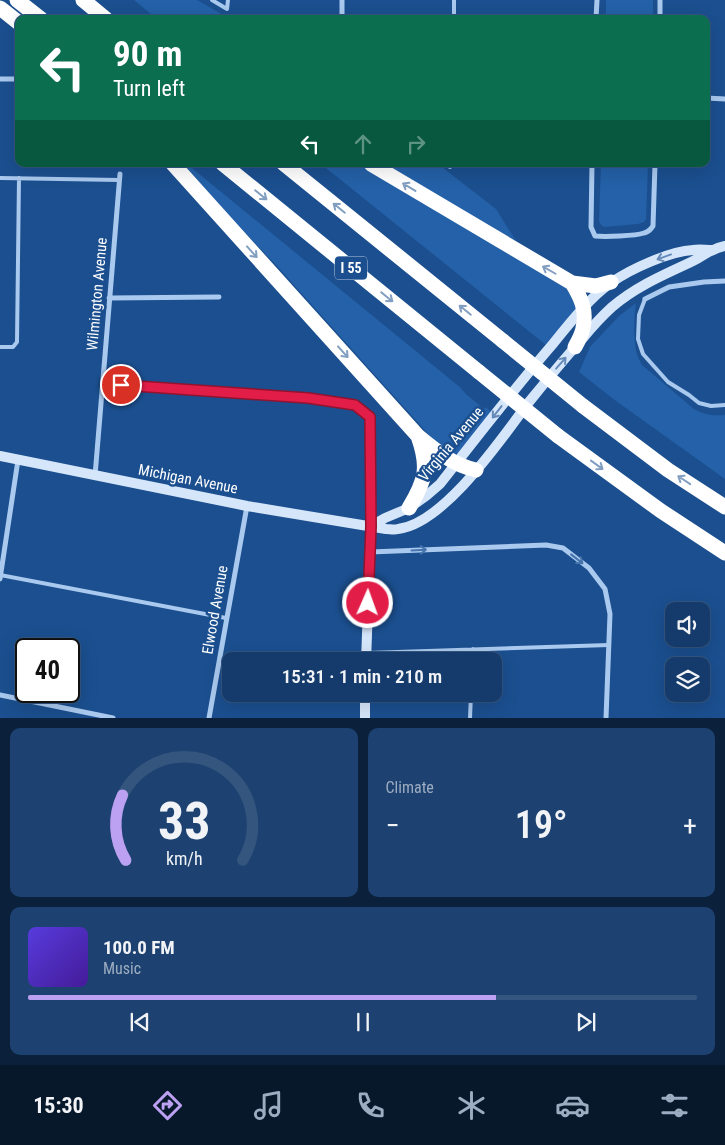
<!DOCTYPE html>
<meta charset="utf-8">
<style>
:root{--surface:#143b6b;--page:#1d4271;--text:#f1f3f6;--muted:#9dadc1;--line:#33557e;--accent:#bca0f2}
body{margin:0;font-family:"Roboto Condensed",sans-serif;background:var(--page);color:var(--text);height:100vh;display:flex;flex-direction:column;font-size:19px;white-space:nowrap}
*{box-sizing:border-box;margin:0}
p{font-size:16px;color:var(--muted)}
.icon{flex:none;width:28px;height:28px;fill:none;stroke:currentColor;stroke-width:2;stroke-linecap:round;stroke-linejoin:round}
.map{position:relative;height:718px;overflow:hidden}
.side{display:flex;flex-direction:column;gap:10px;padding:10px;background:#0b203b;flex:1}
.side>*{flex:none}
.banner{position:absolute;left:15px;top:15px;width:695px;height:152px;border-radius:10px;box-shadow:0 5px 20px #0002,0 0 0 1px var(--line);background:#0b6e4f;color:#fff;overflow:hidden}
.tools{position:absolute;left:665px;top:602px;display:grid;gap:10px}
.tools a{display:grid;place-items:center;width:45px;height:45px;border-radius:10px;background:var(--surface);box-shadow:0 5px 20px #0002,0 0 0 1px var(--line);font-size:25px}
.speed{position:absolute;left:15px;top:638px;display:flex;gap:10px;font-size:25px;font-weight:700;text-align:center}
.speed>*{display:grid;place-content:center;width:65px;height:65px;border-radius:50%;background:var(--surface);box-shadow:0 5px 20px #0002,0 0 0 1px var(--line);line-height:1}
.speed .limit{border:2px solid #111;border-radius:8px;background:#fff;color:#111}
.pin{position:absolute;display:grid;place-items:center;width:42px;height:42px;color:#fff;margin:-21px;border:2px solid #fff;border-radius:50%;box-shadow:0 1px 5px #0007}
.me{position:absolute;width:55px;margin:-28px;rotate:2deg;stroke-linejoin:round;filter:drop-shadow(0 0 4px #0008)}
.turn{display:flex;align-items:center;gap:18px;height:105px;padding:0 15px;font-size:22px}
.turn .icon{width:65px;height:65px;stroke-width:2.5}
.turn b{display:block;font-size:35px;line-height:42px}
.lanes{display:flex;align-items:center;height:48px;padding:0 15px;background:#0003;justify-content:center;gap:25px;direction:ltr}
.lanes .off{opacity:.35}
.big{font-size:38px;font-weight:600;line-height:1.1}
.side .card{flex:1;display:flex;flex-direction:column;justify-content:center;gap:8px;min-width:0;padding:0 18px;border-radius:10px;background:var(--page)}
.side .dial{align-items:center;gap:0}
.dial svg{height:130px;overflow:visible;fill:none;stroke:var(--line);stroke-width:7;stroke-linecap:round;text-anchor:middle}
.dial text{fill:var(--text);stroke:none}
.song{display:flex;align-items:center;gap:15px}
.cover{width:60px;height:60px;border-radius:8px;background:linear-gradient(135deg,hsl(250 70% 55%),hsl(260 70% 35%))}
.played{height:5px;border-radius:2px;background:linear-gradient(90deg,var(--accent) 70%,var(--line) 70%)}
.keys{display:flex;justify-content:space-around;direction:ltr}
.heat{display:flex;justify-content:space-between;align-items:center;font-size:28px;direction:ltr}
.side .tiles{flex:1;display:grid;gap:10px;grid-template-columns:1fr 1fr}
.card:last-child{grid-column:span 2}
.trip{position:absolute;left:222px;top:652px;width:280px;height:50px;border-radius:10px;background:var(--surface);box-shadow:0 5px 20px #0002,0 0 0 1px var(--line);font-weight:600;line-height:50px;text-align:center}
.tabs{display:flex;height:80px;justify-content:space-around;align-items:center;background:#08182b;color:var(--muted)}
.tabs .icon{width:35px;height:35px}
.tabs .current{color:var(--accent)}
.tabs b{font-size:22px;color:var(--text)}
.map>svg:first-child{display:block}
.green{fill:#2461a8}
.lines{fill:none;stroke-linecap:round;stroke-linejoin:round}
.lane{stroke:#a9c9ee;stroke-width:4}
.street{stroke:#a9c9ee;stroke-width:5}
.secondary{stroke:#d6e6fa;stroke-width:10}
.highway{stroke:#fff;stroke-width:15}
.highway-bridge{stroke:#fff;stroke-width:15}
.oneway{stroke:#829ec1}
.oneway2{stroke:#668bba}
.oneway3{stroke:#4674ac}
.route-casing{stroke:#92132f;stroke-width:12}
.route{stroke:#e11d48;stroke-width:9}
.labels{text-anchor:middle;stroke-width:5;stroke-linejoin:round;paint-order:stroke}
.shield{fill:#1b4f8f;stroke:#bbcadd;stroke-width:1}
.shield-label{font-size:14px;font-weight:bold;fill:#fff}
.street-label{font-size:15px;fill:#fff;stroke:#1b4f8f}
</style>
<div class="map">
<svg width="725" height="718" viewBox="0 0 725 718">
<rect width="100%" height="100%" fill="#1b4f8f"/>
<!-- green -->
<path class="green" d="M134 0H197L230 19H157Z
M606 0H653V19H606Z
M183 164H187L461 388 466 394 484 409 486 407 492 413 460 453C453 456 445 450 439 446L276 265 222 209Z
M321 164H358L566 288 571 295 578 309 546 345Z
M384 164H438L496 209 516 241Z
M601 164H648L646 219 644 222 638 224 604 227 601 225 599 221Z
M636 303C634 316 633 342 637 354 638 358 640 361 642 365L694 409C705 415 713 416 725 415V479L616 401 579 372 590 347 619 316Z"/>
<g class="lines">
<!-- lane -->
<path class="lane" d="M212 0 227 9 228 0
M454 19V0
M450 167V164
M0 178 119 180
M645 299 639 315 638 339 643 354 668 382 689 395 699 403 711 406 725 405
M0 347H13L17 342 19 178
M102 384 308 398 355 405 370 417
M0 575 226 618
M367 653 609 645
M473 661V649
M470 718 471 694"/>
<!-- street -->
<path class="street" d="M342 19V0
M596 19 597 0
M660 19V0
M0 79H17
M706 98 725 99
M592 164 591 227 595 236C605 237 635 236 644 233 649 232 651 229 653 226L655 164
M109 298 219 297
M645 299 669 287 704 282 725 281
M370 417 371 526
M95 476 120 174
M370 552 546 545 563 548 589 568 605 589 610 614 606 718
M0 579 18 460
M0 695 113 718
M209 718 247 506"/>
<!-- secondary -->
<path class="secondary" d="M0 456 247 506 386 529C390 529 394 530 398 529 444 524 502 438 529 402 547 380 564 359 583 338 592 327 601 317 612 307 635 287 663 275 691 262 698 259 704 254 711 251 715 249 720 247 725 246
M371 526 385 518 409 508 426 496 440 484C477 437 513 390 552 345 568 325 591 296 612 282 631 269 670 251 693 250 699 249 705 250 712 250
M366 661 371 526
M365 718V694"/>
<!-- highway -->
<path class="highway" d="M17 0 41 19
M83 0 106 19
M0 8 19 23
M173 164 418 436C436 451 453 465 476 470
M223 164 479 372
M284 164 503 341
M371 164 572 283 596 286 611 282
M572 283C581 298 587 310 583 328 582 335 578 341 575 347
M583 406 668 470 725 507
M558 436 661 511 725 553
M409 508C426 480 429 467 418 436"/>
<!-- highway-bridge -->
<path class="highway-bridge" d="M503 341 583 406
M479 372 558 436"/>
</g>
<!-- one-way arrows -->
<defs><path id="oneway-shaft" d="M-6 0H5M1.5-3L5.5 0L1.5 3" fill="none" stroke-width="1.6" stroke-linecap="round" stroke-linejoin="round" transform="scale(1.25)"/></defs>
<g class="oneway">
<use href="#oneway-shaft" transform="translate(409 187) rotate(-149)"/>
<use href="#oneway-shaft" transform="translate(261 195) rotate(39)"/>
<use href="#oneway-shaft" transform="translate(339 208) rotate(-141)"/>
<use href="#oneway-shaft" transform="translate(252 252) rotate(48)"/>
<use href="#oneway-shaft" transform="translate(549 270) rotate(-150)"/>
<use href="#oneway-shaft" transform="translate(387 297) rotate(39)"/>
<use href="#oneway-shaft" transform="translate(465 310) rotate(-141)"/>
<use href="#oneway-shaft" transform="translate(343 352) rotate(48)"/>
<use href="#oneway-shaft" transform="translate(597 465) rotate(36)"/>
<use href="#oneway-shaft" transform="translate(684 480) rotate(-146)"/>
</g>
<g class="oneway2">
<use href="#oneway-shaft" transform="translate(664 257) rotate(160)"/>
<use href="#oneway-shaft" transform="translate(561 363) rotate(-49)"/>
<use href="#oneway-shaft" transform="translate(497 412) rotate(128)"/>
</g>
<g class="oneway3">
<use href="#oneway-shaft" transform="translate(419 550) rotate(-3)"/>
<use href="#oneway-shaft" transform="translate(577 559) rotate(38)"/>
</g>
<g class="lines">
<defs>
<path id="route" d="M121 385 308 398 355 405 370 417 371 526 368 603"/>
</defs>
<!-- route casing -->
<use href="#route" class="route-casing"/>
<!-- route -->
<use href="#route" class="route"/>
</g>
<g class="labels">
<!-- shield labels -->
<rect class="shield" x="335" y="256.5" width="32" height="23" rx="4"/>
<g class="shield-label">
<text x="351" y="273">I 55</text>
</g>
<!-- street labels -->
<g class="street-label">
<text transform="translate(97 294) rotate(-85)" y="5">Wilmington Avenue</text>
<text transform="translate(451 444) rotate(-50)" y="5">Virginia Avenue</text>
<text transform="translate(188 479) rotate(11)" y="5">Michigan Avenue</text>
<text transform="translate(215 610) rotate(-80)" y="5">Elwood Avenue</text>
</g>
</g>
</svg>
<div class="tools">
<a><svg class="icon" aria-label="sound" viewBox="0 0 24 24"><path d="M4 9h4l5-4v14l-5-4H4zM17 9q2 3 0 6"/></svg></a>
<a><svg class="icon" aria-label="layers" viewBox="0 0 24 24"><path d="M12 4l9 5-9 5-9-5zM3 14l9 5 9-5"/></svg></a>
</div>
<div class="speed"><div class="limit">40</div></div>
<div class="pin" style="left:121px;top:385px;background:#d93025"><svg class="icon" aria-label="arrive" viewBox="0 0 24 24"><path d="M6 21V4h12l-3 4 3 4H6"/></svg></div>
<svg class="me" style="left:368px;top:603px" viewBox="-20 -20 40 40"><circle r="17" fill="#e11d48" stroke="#fff" stroke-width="3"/><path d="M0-11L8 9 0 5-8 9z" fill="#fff"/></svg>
<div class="trip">15:31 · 1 min · 210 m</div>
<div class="banner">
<div class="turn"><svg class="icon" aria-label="left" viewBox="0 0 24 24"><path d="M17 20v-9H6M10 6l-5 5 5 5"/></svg><div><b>90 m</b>Turn left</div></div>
<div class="lanes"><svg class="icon" aria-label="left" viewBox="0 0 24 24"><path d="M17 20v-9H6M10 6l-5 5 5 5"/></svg><svg class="icon off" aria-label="ahead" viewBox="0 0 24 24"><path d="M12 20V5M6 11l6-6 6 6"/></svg><svg class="icon off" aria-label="right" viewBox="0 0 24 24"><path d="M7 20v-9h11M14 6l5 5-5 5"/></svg></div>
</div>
</div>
<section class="side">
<div class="tiles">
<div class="card dial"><svg viewBox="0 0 100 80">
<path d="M14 69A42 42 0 1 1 86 69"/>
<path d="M14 69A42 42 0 0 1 12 29" stroke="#bca0f2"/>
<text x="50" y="56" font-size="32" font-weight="700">33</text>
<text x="50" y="72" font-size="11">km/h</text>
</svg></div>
<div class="card"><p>Climate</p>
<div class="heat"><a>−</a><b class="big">19°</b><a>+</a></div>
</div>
<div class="card">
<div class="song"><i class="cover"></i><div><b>100.0 FM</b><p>Music</p></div></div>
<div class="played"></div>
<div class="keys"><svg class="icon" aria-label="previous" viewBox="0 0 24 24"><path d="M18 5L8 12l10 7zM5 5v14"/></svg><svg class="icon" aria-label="pause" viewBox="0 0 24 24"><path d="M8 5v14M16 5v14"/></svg><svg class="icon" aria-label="next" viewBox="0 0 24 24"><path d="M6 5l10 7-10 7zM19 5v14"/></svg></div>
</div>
</div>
</section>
<nav class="tabs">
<b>15:30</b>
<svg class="icon current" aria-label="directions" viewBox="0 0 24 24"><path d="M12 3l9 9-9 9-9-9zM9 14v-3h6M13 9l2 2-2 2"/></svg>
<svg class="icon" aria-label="music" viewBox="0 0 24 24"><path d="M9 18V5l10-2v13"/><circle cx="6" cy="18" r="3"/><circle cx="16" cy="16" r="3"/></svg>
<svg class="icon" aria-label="phone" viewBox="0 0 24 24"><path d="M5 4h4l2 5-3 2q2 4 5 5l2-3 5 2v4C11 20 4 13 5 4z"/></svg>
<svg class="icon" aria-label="climate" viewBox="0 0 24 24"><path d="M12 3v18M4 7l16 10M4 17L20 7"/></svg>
<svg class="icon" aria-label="car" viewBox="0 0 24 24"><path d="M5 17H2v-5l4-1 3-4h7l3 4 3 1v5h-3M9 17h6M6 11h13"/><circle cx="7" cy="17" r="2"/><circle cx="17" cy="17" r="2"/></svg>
<svg class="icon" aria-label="filters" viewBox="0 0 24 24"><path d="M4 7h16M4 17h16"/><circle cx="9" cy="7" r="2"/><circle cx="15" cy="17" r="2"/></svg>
</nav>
